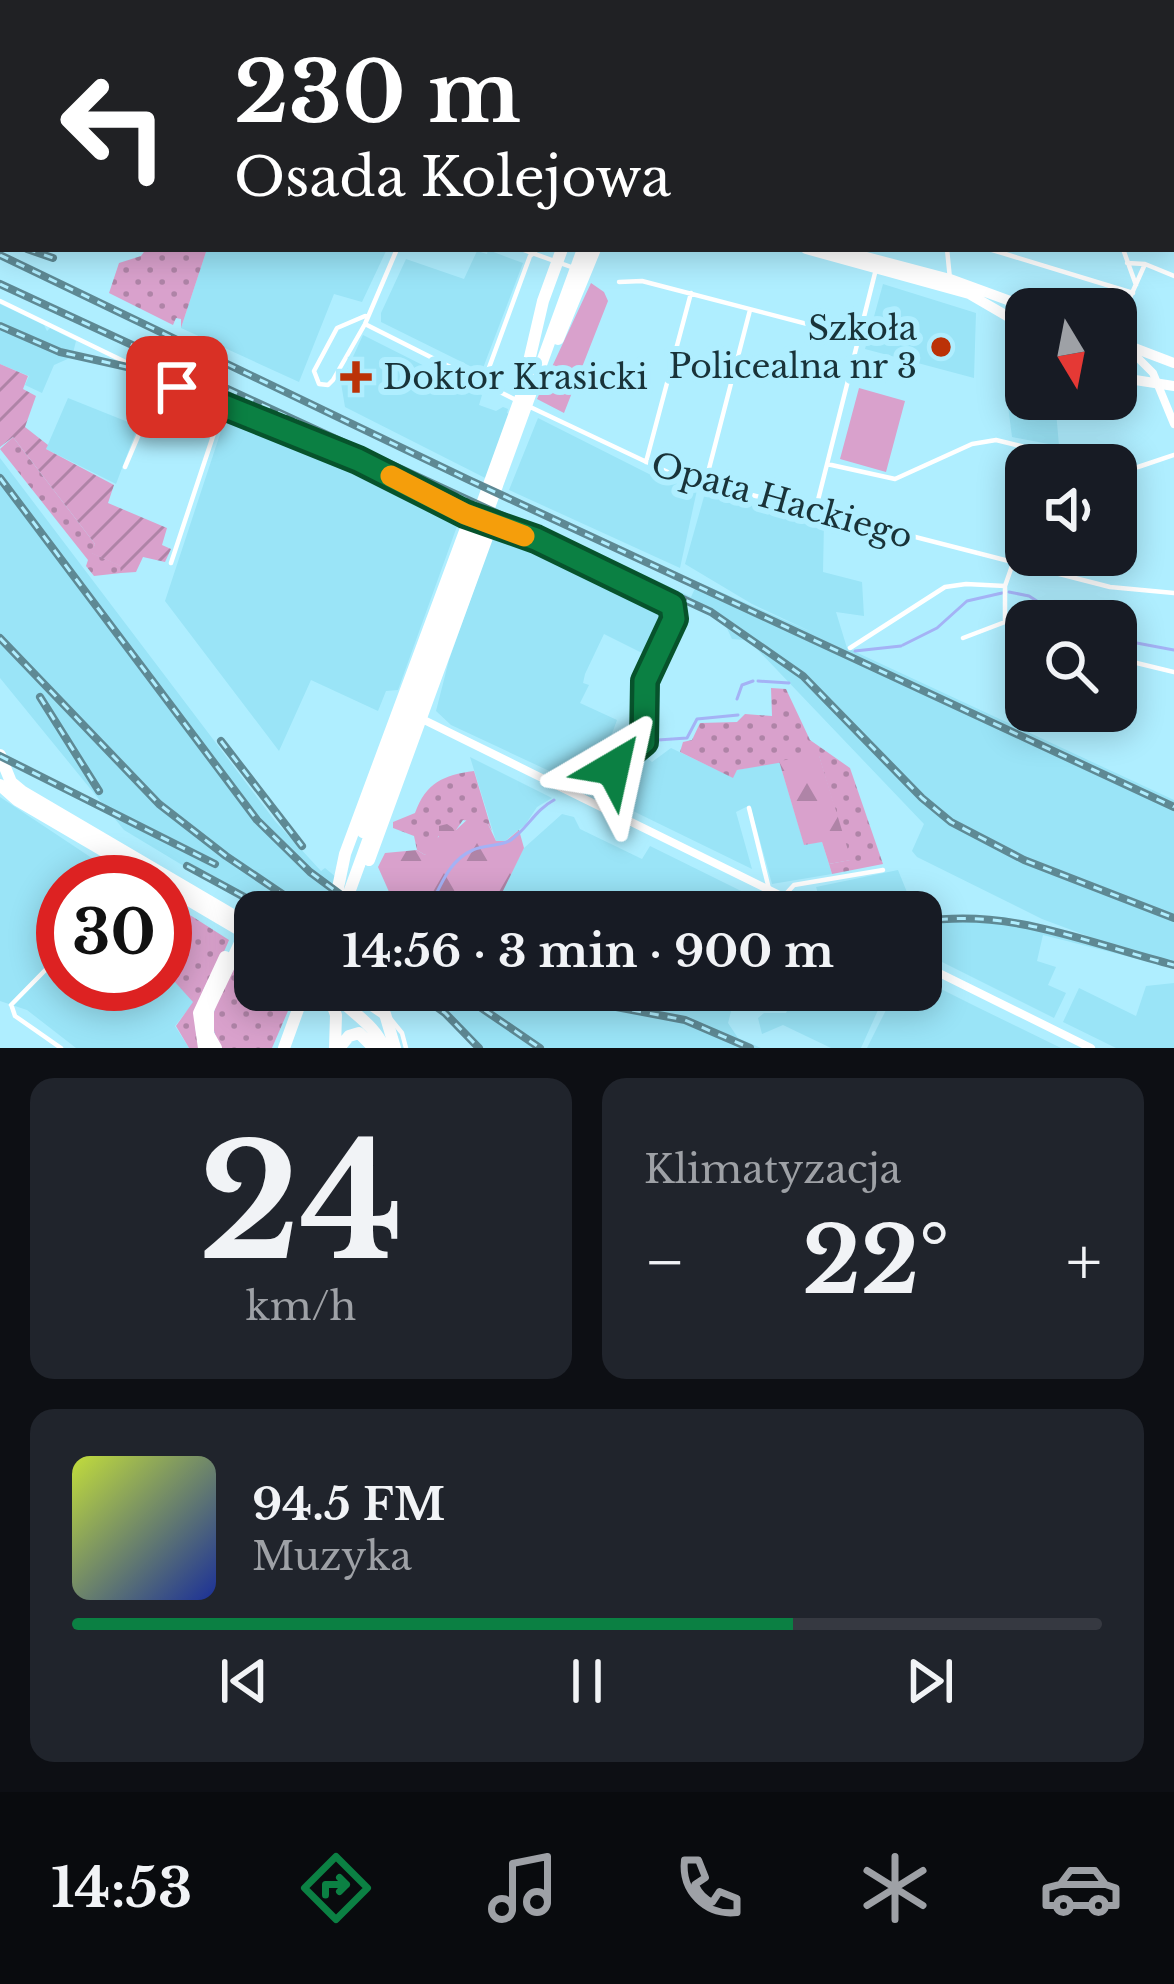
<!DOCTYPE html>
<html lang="pl">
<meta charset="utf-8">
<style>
:root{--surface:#171b24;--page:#20242c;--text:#f1f3f6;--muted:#9ea1a6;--line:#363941;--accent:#0b8043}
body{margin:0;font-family:"Libre Baskerville",serif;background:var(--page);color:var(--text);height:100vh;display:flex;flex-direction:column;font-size:45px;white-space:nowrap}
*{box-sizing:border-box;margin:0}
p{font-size:39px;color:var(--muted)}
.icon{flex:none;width:66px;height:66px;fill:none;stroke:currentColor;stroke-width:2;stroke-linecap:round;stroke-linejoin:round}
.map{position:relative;height:1048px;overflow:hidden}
.side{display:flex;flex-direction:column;gap:30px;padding:30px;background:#0d0f14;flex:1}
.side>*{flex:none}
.guide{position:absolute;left:0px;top:0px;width:1176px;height:252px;box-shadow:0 6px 30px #0003;background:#202124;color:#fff;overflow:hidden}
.needle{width:78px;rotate:170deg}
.buttons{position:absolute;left:1005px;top:288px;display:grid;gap:24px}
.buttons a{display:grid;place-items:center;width:132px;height:132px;border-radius:24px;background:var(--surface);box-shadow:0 6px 30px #0003;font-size:60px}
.speed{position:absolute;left:36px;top:855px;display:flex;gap:24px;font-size:60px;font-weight:700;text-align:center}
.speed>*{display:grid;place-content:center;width:156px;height:156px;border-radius:50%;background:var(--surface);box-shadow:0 6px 30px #0003;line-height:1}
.speed .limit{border:18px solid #d22;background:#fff;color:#111}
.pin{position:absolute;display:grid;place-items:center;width:102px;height:102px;color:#fff;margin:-51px;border-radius:24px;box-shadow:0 6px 18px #0006}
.me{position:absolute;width:132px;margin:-66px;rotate:36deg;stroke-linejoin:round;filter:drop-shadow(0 0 9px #0008)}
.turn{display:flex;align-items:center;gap:42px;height:252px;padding:0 36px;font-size:54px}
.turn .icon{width:156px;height:156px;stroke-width:2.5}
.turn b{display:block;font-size:84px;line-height:102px}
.big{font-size:90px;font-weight:700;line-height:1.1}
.side .widget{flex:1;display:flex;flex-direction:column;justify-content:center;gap:18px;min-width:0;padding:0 42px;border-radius:24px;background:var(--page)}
.side .dial{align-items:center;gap:0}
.dial b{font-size:156px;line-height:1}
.song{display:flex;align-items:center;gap:36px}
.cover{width:144px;height:144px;border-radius:18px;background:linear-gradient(135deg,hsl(70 70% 55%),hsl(230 70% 35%))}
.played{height:12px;border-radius:6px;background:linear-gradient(90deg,var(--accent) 70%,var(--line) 70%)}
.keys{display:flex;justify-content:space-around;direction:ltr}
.heat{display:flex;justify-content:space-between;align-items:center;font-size:66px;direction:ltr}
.side .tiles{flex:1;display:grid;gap:30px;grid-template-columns:1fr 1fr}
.widget:last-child{grid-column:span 2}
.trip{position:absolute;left:234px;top:891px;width:708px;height:120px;border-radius:24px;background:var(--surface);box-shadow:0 6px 30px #0003;font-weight:700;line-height:120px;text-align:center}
.tab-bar{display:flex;height:192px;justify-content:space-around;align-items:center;background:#090b0e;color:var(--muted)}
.tab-bar .icon{width:84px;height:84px}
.tab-bar .active{color:var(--accent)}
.tab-bar b{font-size:54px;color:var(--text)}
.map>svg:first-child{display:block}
.built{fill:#9ae4f7}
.grass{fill:url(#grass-dots)}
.forest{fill:url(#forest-firs)}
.park{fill:#d9a1cc}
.garden{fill:url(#garden-furrows)}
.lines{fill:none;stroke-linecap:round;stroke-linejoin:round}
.stream{stroke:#a4b2f5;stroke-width:3}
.street{stroke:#fff;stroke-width:4.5}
.secondary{stroke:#fff;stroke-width:8}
.primary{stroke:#fff;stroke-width:10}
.highway{stroke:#fff;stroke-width:12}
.rail-casing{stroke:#5e8994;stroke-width:8}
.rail{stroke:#afeeff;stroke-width:3;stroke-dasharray:9;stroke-linecap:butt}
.route-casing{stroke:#07532c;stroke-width:30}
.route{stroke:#0b8043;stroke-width:21}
.slow{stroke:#f59e0b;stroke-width:21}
.poi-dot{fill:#bb3207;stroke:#afeeff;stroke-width:4.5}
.labels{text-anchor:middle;stroke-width:12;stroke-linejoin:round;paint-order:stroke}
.poi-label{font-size:33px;fill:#193339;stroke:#afeeff;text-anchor:end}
.street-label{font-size:33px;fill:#193339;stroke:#afeeff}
</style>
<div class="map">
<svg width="1174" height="1048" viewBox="0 0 1174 1048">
<defs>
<pattern id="grass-dots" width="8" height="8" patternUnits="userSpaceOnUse" patternTransform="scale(3)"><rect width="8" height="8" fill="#d9a1cc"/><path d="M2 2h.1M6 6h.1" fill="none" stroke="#af84a7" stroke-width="1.8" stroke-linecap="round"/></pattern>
<pattern id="forest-firs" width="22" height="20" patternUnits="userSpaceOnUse" patternTransform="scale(3)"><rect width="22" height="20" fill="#d9a1cc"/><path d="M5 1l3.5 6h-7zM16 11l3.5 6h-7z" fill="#af84a7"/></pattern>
<pattern id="garden-furrows" width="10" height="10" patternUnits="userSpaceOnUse" patternTransform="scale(3)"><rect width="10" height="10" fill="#d9a1cc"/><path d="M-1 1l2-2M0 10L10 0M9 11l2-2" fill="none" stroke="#af84a7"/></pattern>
</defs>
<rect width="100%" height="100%" fill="#afeeff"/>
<!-- built -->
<path class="built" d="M207 249H387L362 302 334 294 299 382 181 328Z
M488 250 523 263 483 368 478 370 381 322V313L406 259 464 279 477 251 487 254Z
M883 284 976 313 974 378 865 349Z
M0 304 44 325 47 331 50 328 76 341 72 357 54 365 42 393 25 385 29 376 0 364Z
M363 335 482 395 479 405 496 411 503 407 508 409 507 413 526 421 503 487 345 407 341 383Z
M1026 395V399H1055L1059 446 1012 437 1007 398Z
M68 398 138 426 116 484 46 449Z
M227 413 460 518 398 690 386 691 378 711 311 680 279 751 165 601Z
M538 418 649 474 697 490 680 568 509 490Z
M0 458 275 821 321 871 325 868 378 912H260L124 830 0 678Z
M705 493 824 522 823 572 862 582 864 616 836 612 847 648 1174 800V968L1043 935 1037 961 1056 967 1048 985 1066 993 1054 1018 936 959 931 949 942 924 922 928 928 942 921 948V917L929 916 1004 917 1093 938 1042 919 917 857 912 851 924 824 755 647 744 640 732 639 724 622 581 554 584 546 691 597 698 582 816 634 752 604 685 564Z
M496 528 666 607 670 619 652 658 604 634 585 674 583 683 589 685 580 703 617 720 606 750 591 746 595 750 592 761 595 773 575 783 451 725 436 711 449 660Z
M671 748 732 777 737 770 779 761 804 844 822 842 832 874 772 884 750 805 736 812 752 869 592 791 597 781 619 776 644 755 652 762Z
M470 757 552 798 537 807 525 825 505 841H496Z
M0 797 110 870 102 882H63V984H165V971L194 1002 175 1026 189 1048H76L27 1010 0 1001Z
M562 814 574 817 580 829 642 859 650 846 784 912H535L500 895 524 848Z
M898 870 915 912H839L821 903 816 887Z
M921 979 979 1008 1061 1048H867L896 990H921Z
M1174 983V1048H1116L1063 1022 1079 988 1136 1016 1146 986Z
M396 990H638L645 996 694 990 695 997 708 994 733 1004 728 1023 738 1038 761 1048H475L437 1011Z
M797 990H887L861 1048H831L783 1025 762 1034 758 1018 764 1013H786Z"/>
<!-- grass -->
<path class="grass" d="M146 249H207L181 328V319L176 318 173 325 109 293 119 263 141 256Z
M13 437 95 544 92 553 121 566V573L94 576 86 566 88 560 0 449Z
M771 688 786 689 810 740 850 768 883 864 832 874 829 864 850 860 819 756 737 770 733 778 680 752 683 742 692 740 700 723 737 722 745 714 772 716Z
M474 771 492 831 488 824 463 820 456 830 441 833 425 855 417 850 414 836 393 828V822L415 813C426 783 443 775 474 771Z
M165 899 229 940C215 976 182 1007 201 1048H189L176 1026 193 1002 165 971V964L188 930 165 919Z
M245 950H255V990H297L272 1048H222C198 1016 229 979 245 950Z"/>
<!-- forest -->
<path class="forest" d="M819 755 851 860 829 864 822 842 804 845 779 761Z
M470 817 488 824 496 841H506L519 830 524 848 501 895 535 912H398L378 867 385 853 417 850 425 855 431 839 439 837V826L447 824 456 830Z"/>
<!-- park -->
<path class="park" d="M591 283 604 292 608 301 564 413 537 399Z
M859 388 905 401 886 472 840 459Z"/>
<!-- garden -->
<path class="garden" d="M0 364 28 376 23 389 36 396 25 427 48 445 46 449 114 485 108 503 167 528 162 545 171 549 165 562 143 557 136 572 121 573 120 566 91 553 95 544 13 437 0 447Z"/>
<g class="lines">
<!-- stream -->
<path class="stream" d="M1009 592 1029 596 1068 621
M1126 641 1174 650
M903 645 937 628 967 601 1002 593
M855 651 901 646
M758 681 789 683
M737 699 742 685 753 681
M658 740 687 738 697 719 738 715
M427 912C440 889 447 861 473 850 486 844 500 847 511 840 528 828 535 810 554 800"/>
<!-- street -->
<path class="street" d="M187 0 200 3
M656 0 657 3
M898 0 899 3
M207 3 208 0
M690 3 694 0
M782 3 784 0
M862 3 872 0
M921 3 925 0
M0 90H3
M521 249 574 268
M947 249 950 279
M989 249 1133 293
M1123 249 1136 285
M1127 263 1145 264 1174 276
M619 282 642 281 857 337
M0 301 177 387 358 460 475 517
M365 316 337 328 314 371 319 384 328 385 333 380 365 324 397 249
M365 324 516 400
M1116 329 1145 264
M1116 371 1123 359 1120 325
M483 384 530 256 535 252
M526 405 674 475 1110 587 1174 593
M646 462 691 293
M827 464 895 479 972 444 996 440 1098 465
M125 467 162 380
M1116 469 1138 467 1174 455
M705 484 750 310
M815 512 875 273
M497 525 536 539 665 600 674 609V619L645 681 644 742C624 764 594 773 575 794
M171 563 223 406
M1005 621V586L1013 563
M963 638 1005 622 1026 626
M850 648 945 587 966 584 1005 586
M1116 658 1174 672
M749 808 769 889
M115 882 125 865
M783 897 794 885 883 870
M11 1005 63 952
M12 1007 15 1016 61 1048
M389 1017 402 1033 406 1048"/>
<!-- secondary -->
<path class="secondary" d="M1129 349 1153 373 1174 424
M420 718 814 912
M921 964 1091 1048"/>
<!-- primary -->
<path class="primary" d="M0 41 3 42
M0 50 3 51
M806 249 969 294 1026 327
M836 249 950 279 1032 309
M1116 341 1174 363
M1116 377 1174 386"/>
<!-- highway -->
<path class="highway" d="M704 3 707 0
M717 3 720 0
M729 3 732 0
M558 339 595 249
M526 374 543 301 562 249
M0 755 11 782 23 792 255 928
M0 785 17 800 157 882
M363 832 532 366
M369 860 492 524
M165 886 255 939
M333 912 345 854 468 523
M342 912 583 249
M332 990C348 1012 374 1022 384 1048
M350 990 385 1014 395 1048
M327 991 336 1015 335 1048
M204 1048 199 1013 225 957
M216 1048 208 1034V1010L249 924
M284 1048 305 990
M339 1048 349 1036 359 1033 374 1048"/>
<defs>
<path id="rail" d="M27 249 53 258
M0 255 469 480 1174 807
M0 284 711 612 803 676 922 798 951 822 1024 860 1174 918
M0 326 60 352 172 377
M0 478 257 820 310 872 364 912
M0 638 159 804 226 856 309 912
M40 697 99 791
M221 741 302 846
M0 756 215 864
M187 866 272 912
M921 922C1009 907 1090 944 1174 965
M413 990 445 1013 479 1048
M455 990 540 1048
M526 990 685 1020 750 1048
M634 1000 706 990"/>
</defs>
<!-- rail casing -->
<use href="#rail" class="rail-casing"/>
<!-- rail -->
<use href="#rail" class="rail"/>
</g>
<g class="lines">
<defs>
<path id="route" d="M177 387 358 460 465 514 536 539 672 605 674 619 645 681 644 742 613 768"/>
</defs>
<!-- route casing -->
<use href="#route" class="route-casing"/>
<!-- route -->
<use href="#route" class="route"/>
<!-- slow -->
<path class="slow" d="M391 476 465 514 524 536"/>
</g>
<!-- markers -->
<g class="poi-dot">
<circle cx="941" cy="347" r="12"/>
<path d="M350 359h12v12h12v12h-12v12h-12v-12h-12v-12h12z"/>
</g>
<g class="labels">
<!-- poi labels -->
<g class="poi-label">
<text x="917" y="340">Szkoła<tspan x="917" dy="38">Policealna nr 3</tspan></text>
<text x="383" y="389" text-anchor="start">Doktor Krasicki</text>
</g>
<!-- street labels -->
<g class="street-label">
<text transform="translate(782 500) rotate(16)" y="12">Opata Hackiego</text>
</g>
</g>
</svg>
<div class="buttons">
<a><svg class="needle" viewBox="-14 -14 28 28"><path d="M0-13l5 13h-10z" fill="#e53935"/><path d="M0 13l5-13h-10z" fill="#9ea1a6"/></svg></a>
<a><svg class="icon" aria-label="sound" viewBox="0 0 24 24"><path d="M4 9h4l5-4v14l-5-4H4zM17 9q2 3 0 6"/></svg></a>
<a><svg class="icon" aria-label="search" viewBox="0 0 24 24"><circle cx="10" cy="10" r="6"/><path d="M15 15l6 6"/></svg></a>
</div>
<div class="speed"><div class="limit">30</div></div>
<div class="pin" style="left:177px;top:387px;background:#d93025"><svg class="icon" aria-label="arrive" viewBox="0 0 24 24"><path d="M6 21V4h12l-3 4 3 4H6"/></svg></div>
<svg class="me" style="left:613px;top:768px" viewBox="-20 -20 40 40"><path d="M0-17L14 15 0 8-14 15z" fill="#0b8043" stroke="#fff" stroke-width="4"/></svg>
<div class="trip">14:56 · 3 min · 900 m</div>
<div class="guide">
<div class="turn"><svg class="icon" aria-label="left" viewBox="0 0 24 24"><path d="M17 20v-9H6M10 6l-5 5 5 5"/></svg><div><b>230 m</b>Osada Kolejowa</div></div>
</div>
</div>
<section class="side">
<div class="tiles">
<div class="widget dial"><b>24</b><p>km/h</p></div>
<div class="widget"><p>Klimatyzacja</p>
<div class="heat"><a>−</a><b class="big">22°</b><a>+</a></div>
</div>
<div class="widget">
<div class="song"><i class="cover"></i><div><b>94.5 FM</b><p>Muzyka</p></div></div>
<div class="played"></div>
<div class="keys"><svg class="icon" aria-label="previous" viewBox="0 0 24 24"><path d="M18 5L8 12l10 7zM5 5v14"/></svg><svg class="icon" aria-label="pause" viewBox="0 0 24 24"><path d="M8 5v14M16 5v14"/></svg><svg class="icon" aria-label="next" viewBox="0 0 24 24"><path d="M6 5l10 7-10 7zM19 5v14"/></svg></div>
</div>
</div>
</section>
<nav class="tab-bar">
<b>14:53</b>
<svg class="icon active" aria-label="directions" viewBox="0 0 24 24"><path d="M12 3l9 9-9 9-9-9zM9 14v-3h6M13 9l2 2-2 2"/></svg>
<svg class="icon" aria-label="music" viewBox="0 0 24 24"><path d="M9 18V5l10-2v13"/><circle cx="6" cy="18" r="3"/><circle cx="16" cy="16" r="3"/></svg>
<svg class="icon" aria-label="phone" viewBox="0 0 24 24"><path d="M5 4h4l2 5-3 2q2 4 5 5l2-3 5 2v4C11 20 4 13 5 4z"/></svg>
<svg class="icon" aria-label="climate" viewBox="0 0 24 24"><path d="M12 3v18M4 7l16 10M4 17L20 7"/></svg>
<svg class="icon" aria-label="car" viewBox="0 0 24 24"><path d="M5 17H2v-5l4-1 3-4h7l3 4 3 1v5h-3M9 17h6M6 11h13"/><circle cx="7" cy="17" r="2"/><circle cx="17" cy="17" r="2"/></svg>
</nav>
